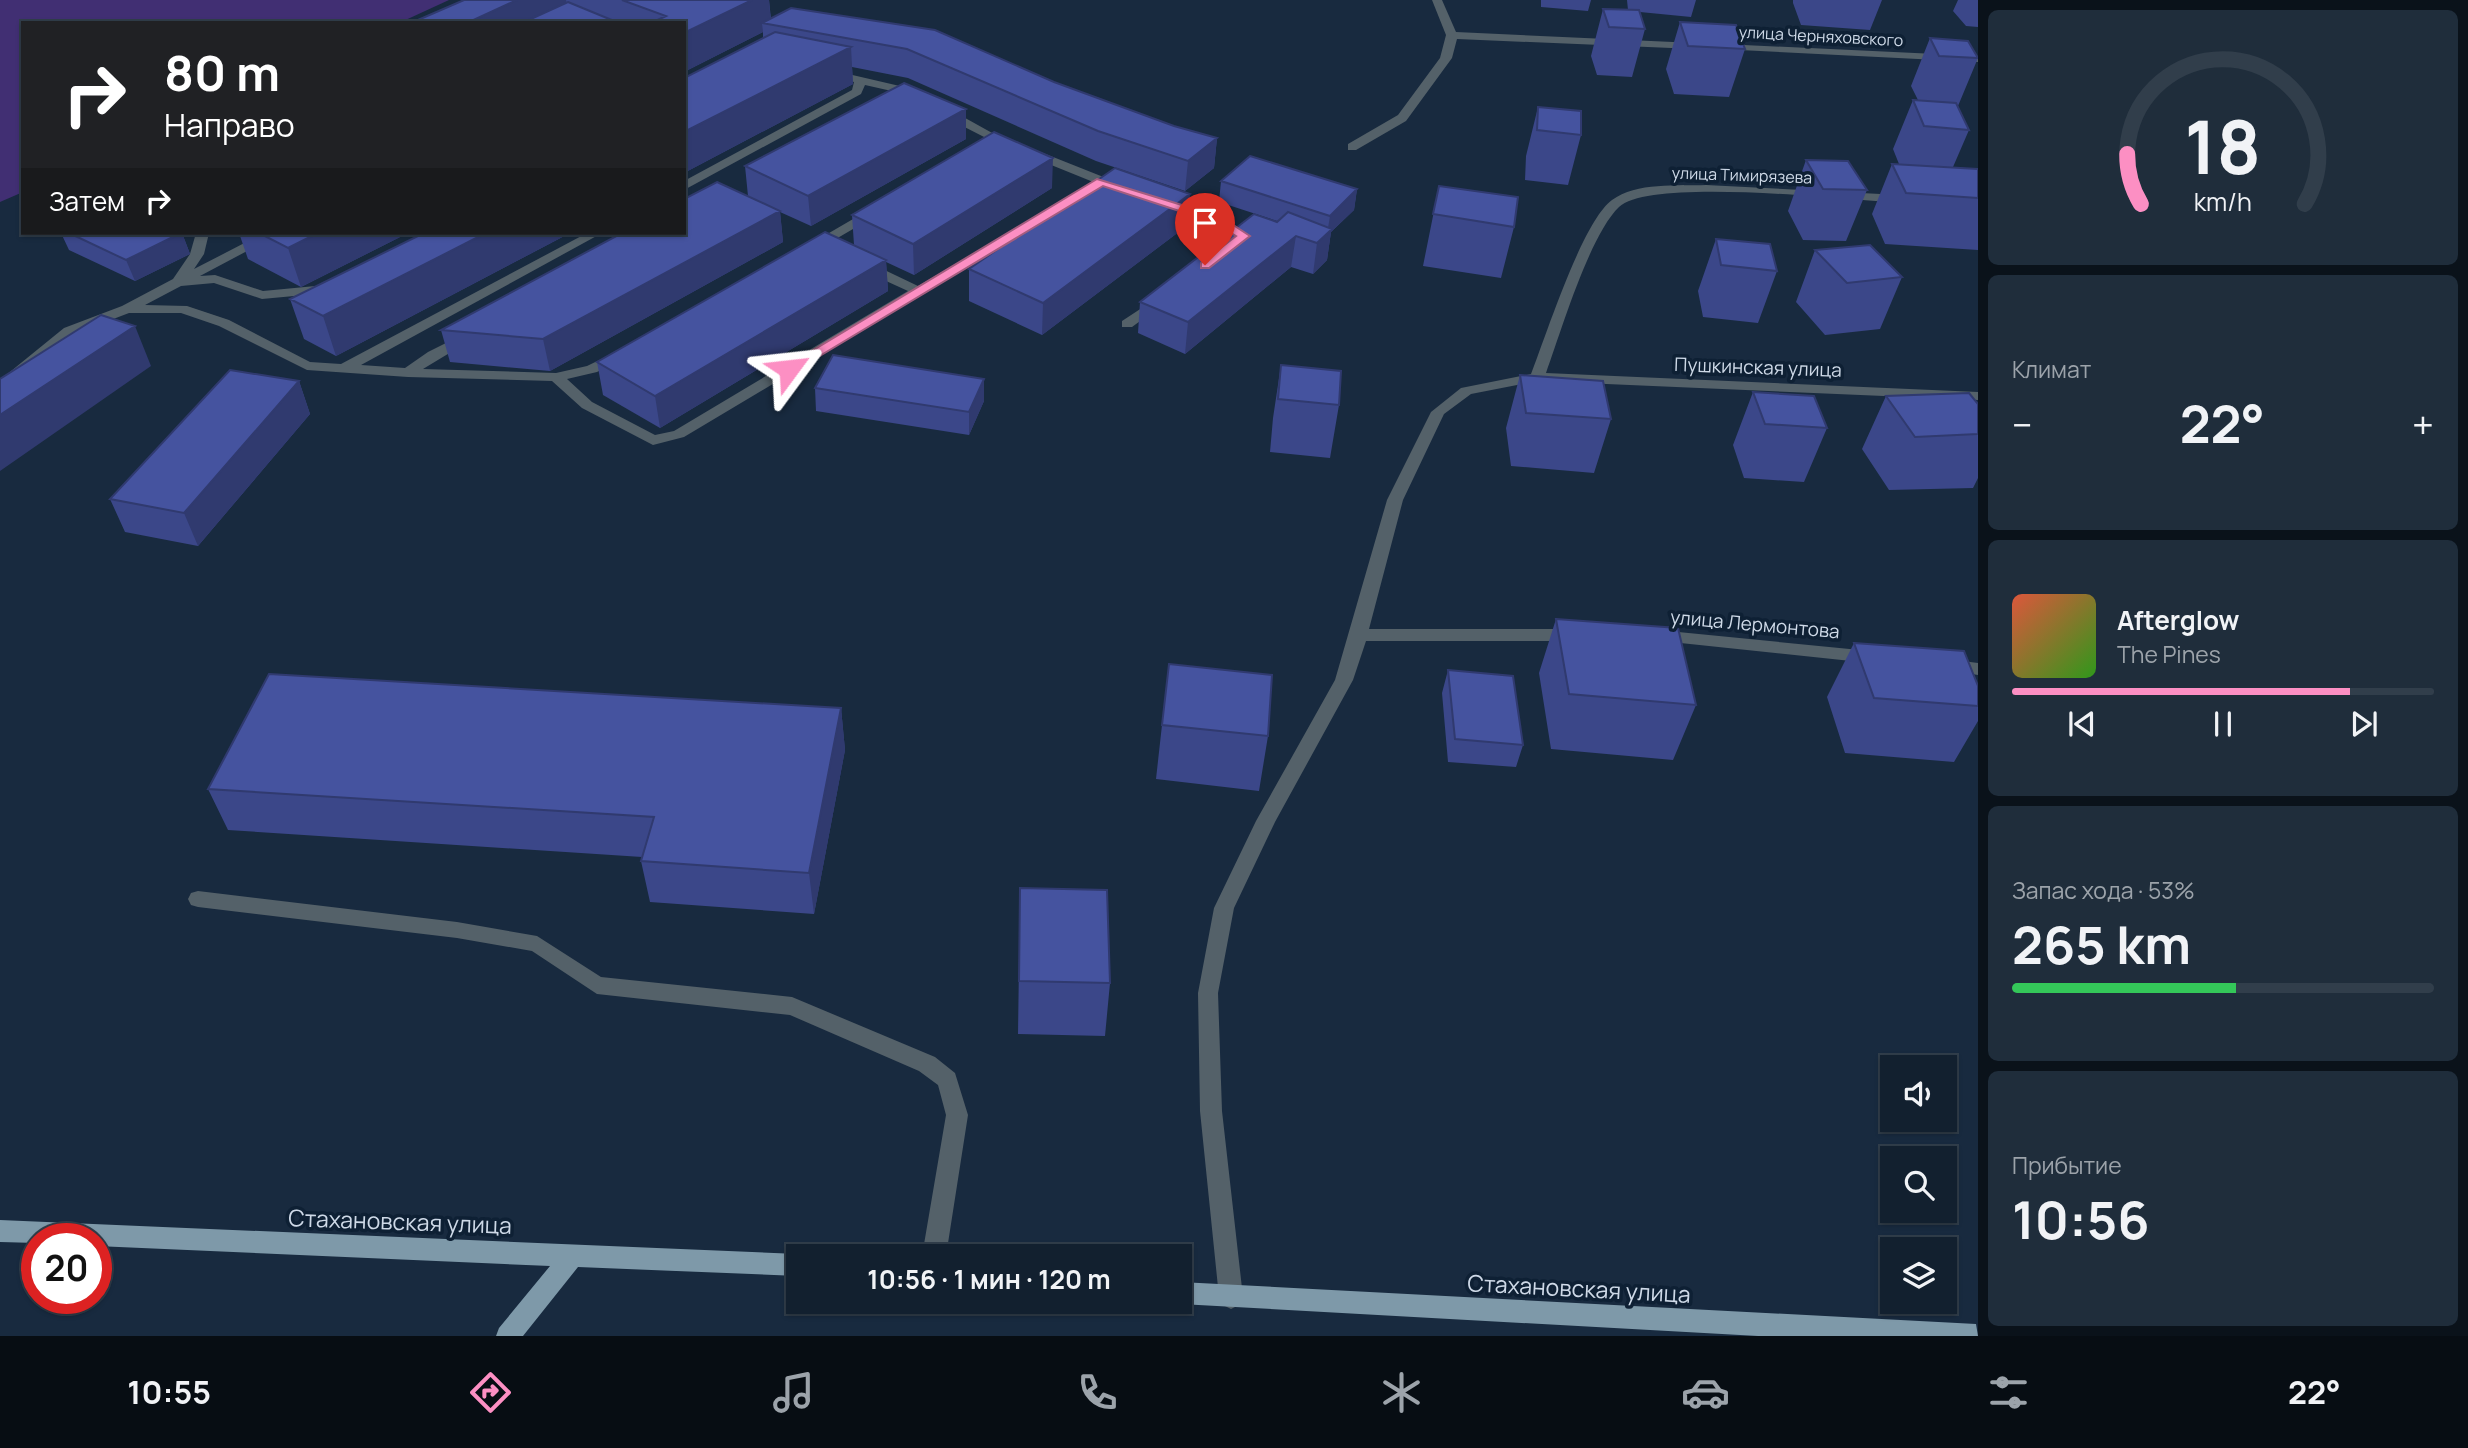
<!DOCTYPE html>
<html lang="ru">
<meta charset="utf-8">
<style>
:root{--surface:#12202f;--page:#1f2d3b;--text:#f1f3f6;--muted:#9ca3aa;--line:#313e4b;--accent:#fc8fc3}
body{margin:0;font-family:Manrope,sans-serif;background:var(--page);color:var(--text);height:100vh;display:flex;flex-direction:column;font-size:26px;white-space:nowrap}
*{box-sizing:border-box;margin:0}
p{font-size:23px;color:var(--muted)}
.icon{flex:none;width:38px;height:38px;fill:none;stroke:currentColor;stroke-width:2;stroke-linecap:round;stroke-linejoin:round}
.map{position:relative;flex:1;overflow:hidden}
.details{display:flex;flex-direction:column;gap:10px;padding:10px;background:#0a121a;width:490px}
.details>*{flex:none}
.guide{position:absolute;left:21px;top:21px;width:665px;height:214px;border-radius:0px;box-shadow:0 2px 5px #0004,0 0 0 2px var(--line);background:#202124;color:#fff;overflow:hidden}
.tools{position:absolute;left:1880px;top:1055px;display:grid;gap:14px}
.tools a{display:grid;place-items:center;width:77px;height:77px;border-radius:0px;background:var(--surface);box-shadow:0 2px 5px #0004,0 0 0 2px var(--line);font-size:35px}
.speed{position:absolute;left:21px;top:1223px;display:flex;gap:14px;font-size:35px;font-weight:700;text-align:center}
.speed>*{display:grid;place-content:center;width:91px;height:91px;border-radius:50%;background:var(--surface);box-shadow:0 2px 5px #0004,0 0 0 2px var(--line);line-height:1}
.speed .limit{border:10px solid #d22;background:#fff;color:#111}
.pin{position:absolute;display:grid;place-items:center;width:60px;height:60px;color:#fff;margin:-72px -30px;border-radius:50% 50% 50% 0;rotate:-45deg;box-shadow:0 0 7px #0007}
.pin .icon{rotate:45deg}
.me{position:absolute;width:77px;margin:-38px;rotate:60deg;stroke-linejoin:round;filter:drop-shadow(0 0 5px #0008)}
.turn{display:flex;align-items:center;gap:24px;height:147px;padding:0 28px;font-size:32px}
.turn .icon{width:91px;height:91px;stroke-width:2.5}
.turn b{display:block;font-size:49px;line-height:60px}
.then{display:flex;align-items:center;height:66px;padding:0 28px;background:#0003;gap:14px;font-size:26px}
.big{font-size:52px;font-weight:700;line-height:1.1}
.details .card{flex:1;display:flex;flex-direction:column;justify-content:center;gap:10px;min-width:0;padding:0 24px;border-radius:10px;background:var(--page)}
.details .dial{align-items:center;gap:0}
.dial svg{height:182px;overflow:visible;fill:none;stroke:var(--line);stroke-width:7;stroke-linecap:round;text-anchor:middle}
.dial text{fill:var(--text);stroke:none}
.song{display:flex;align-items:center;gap:21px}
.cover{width:84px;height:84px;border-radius:10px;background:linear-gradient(135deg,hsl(10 70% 55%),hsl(110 70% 35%))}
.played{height:7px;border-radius:4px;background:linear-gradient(90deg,var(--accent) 80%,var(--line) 80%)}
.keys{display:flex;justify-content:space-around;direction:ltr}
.heat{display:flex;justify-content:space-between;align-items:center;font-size:38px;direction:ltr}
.charge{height:10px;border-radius:5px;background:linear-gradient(90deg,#34c759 53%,var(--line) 0)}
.trip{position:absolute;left:786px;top:1244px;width:406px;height:70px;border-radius:0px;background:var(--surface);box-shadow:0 2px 5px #0004,0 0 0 2px var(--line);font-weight:700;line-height:70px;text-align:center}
.tab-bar{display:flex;height:112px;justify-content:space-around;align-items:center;background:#070d13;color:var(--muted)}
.tab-bar .icon{width:49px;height:49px}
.tab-bar .on{color:var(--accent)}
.tab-bar b{font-size:32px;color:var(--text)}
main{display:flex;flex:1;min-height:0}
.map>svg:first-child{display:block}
.green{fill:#412f73}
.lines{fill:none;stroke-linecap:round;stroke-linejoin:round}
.minor{fill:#546169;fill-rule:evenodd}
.major{fill:#7e99a9;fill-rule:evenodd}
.wall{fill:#3b4789}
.shaded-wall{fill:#303a6f}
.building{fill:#45539f;stroke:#303a6f;stroke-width:2}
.route{fill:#fc8fc3;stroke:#a45d7f;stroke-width:2}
.labels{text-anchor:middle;stroke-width:7;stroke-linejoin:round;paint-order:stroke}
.far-street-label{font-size:16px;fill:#ced9e7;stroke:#0e2034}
.street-label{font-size:19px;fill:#ced9e7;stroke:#0e2034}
.near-street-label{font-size:23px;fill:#ced9e7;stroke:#0e2034}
</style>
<main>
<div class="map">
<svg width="1978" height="1336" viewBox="0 0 1978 1336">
<rect width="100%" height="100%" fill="#182a3f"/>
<!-- green -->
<path class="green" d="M0 0H449L399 23H23V192L0 202Z"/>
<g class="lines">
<!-- minor -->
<path class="minor" d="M1432 0H1442L1456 32 1695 43 1701 46 1695 49 1457 39 1452 58 1406 121 1356 150H1348V144L1398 115 1440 58 1446 35Z
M1723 44 1978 56V62L1719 49 1717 47Z
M831 70 904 87 920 96 911 102 896 92 865 85 861 94 684 190V181L852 90 854 82 827 75V71Z
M941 109H949L1003 139 988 149H980V143L988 139 941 115Z
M1033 149 1121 184 1123 187 1113 190 1029 156 1027 153Z
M1706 185 1900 195 1906 199 1900 203C1850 200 1651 177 1619 207 1589 236 1561 332 1546 373L1978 392V400L1537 381 1471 394 1444 414 1403 500 1369 629H1574L1583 635 1574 641H1366L1353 680 1275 822 1234 908 1218 993 1222 1111 1243 1297 1239 1305 1231 1309 1223 1305 1219 1297 1200 1111 1198 993 1214 908 1256 821 1335 680 1387 500 1431 412 1461 388 1531 374C1546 336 1582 222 1612 200 1636 182 1678 186 1706 185Z
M1066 199 1072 203 1071 206 684 437 653 445 582 408 552 381 408 377 307 370 219 326 181 313H129L74 334 0 391V380L64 328 122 306 173 279 190 254 196 233H209L204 254 194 269 264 233H281L200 276 215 275 263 291 326 285 333 289 326 293 262 299 214 283 181 286 145 305 187 306 229 320 310 362 341 364 587 233H602L361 365 405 368 428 352 466 333 473 337 471 340 423 369 556 373 587 366 616 352 623 356 621 359 597 372 567 379 592 402 655 435 674 431 908 291 862 270V264H872L918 286Z
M1167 199 1222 217 1251 236 1240 245H1230L1228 242 1235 236 1212 223 1162 206 1161 203Z
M872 208 878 212 877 215 817 250 812 251 805 247Z
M1157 298 1162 299V305L1132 327H1122V321Z
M1658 630 1870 651 1879 657 1870 663 1652 640 1649 636 1652 632Z
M1947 659 1978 663V675L1941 669 1938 665Z
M198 891 457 922 537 936 601 977 792 997 935 1057 955 1073 968 1115 946 1256H922L946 1115 938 1085 919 1071 790 1015 597 994 532 951 457 938 198 907 191 905 188 899 191 893Z"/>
<!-- major -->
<path class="major" d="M0 1220 798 1254 805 1256H798V1276L578 1267 523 1336H496L499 1328 550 1266 96 1246V1239H37V1243L0 1242Z
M1180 1282 1976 1324 1978 1336H1758L1180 1304 1174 1302H1180Z"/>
</g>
<!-- wall -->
<path class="wall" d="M464 0H769L771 19 1054 82 1174 126 1217 138 1214 168 1185 191 1096 161 908 78 852 67 853 84 684 173V78L763 38V32L684 72V23H411Z
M1541 0H1591L1588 11 1541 7Z
M1627 0H1696L1691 17 1640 12 1645 29 1632 77 1597 75 1591 56 1603 9 1628 10Z
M1793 0H1882L1870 30 1801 25 1793 3Z
M1958 0H1978V27L1966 26 1953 11Z
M1680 22 1745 49 1729 97 1674 94 1666 69Z
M1930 38 1978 58 1958 106 1969 130 1953 167 1978 169V250L1885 244 1872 214 1892 164H1899L1893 149 1913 100H1918L1911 86Z
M1538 107 1581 135 1568 185 1525 180 1526 156Z
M966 109V139L811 226 780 212 783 242 550 371 450 362 441 330 748 196 745 166Z
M1806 160 1867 190 1846 241 1803 240 1788 211Z
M1221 181 1357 189 1354 210 1331 232 1327 260 1313 274 1291 267 1185 354 1138 333 1140 302 1277 221 1219 202Z
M1439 186 1514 227 1501 278 1423 266Z
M1052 188 914 275 886 262 888 291 660 428 603 395 597 362 854 245 852 215Z
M1188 225 1042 335 969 301V269Z
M61 233H182L190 254 135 281 69 250Z
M239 233H408L301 287 248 259Z
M424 233H570L336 356 304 339 290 299Z
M1716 239 1777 271 1758 323 1703 317 1698 291Z
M1815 250 1902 277 1880 329 1825 335 1796 302Z
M1281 365 1339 405 1330 458 1270 452 1273 418Z
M1520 375 1611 419 1594 473 1511 466 1506 428Z
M984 379V401L969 435 816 411 815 388Z
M299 381 310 414 198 546 125 532 110 499Z
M1753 392 1827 428 1804 482 1744 478 1733 445Z
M1886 396 1978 404V478L1973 488 1889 490 1862 449Z
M1556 619 1696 705 1673 760 1551 749 1539 673Z
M1854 643 1978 686V721L1954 762 1845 753 1827 697Z
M1448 670 1523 745 1516 767 1448 762 1442 693Z
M841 708 845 750 814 914 650 902 641 861 642 857 228 830 208 789Z
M1162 725 1268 736 1259 791 1156 779Z
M1020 888 1110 983 1105 1036 1018 1034Z"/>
<!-- shaded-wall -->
<path class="shaded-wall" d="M517 0H566L569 14 551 23H467Z
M752 0H769L771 25 762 23 763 32 684 72V33Z
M851 47 853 84 684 173V132Z
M966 109V139L811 226 808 196Z
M1217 138 1214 168 1185 191 1188 161Z
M1053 158 1052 188 914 275 913 244Z
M1357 189 1354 210 1331 232 1327 260 1313 274 1317 243 1327 234 1330 216Z
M1190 194 1188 225 1042 335 1043 303Z
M780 211 783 242 550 371 543 339Z
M182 233 190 254 135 281 126 260Z
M318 233H408L301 287 288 248Z
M486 233H570L336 356 323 316Z
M1296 236 1291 267 1185 354 1188 322Z
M886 260 888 291 660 428 655 396Z
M135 326 151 366 0 471V415Z
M984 379V401L969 435V412Z
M299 381 310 414 198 546 184 513Z
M841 708 845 750 814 914 809 873Z"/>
<!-- building -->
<path class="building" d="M464 0H517L467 23H411Z
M622 0H752L684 33V23H651L666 16Z
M568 2 619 23H522Z
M791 8 935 30 1054 82 1174 126 1217 138 1188 161 1098 131 907 49 762 23Z
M1603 9 1639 10 1645 29 1609 27Z
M1680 22 1736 25 1745 49 1688 46Z
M775 32 851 47 684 132V78Z
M1930 38 1968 41 1978 58 1939 56Z
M904 83 966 109 808 196 745 166Z
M1913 100 1956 103 1969 130 1924 126Z
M1538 107 1581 111V135L1537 130Z
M994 132 1053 158 913 244 852 215Z
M1250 156 1357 189 1330 216 1221 181Z
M1806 160 1848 161 1867 190 1823 189Z
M1892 164 1978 169V198L1906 193Z
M1115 168 1190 194 1043 303 969 269Z
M717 182 780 211 543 339 441 330 622 233H684V199Z
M1439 186 1518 197 1514 227 1433 214Z
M1288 212 1332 229 1317 243 1296 236 1188 322 1140 302 1254 214 1277 222Z
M825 232 886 260 655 396 597 362Z
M69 233H181L126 260Z
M259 233H318L288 248Z
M424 233H486L323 316 290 299Z
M1716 239 1770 244 1777 271 1721 265Z
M1870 245 1902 277 1847 283 1815 250Z
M101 315 135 326 0 415V379Z
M833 355 984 379 969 412 815 388Z
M1281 365 1341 371 1339 405 1278 399Z
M230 370 299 381 184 513 110 499Z
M1520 375 1603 381 1611 419 1526 413Z
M1753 392 1814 396 1827 428 1765 424Z
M1969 393 1978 404V434L1915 437 1886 396Z
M1556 619 1678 628 1696 705 1569 694Z
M1854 643 1964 651 1978 686V706L1874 698Z
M1169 664 1272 675 1268 736 1162 725Z
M1448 670 1513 676 1523 745 1455 739Z
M269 674 841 708 809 873 641 861 654 817 208 789Z
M1020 888 1107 890 1110 983 1019 981Z"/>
<!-- route -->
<path class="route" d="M1097 179 1221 217 1250 236 1209 268H1201V263L1236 236 1213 222 1103 186 793 372 782 369Z"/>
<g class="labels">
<!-- far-street labels -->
<g class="far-street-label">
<text transform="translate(1821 36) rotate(3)" y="6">улица Черняховского</text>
<text transform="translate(1742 175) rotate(2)" y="6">улица Тимирязева</text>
</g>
<!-- street labels -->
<g class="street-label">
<text transform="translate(1758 367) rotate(2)" y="7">Пушкинская улица</text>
<text transform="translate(1755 624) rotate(5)" y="7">улица Лермонтова</text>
</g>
<!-- near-street labels -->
<g class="near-street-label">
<text transform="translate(400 1222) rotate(2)" y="8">Стахановская улица</text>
<text transform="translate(1579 1289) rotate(3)" y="8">Стахановская улица</text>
</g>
</g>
</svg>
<div class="tools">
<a><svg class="icon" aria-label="sound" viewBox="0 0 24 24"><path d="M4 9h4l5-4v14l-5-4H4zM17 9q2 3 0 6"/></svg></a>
<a><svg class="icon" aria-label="search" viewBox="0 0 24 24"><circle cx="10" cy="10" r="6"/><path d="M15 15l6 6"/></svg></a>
<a><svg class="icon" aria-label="layers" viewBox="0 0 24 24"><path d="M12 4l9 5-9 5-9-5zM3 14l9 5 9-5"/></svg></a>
</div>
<div class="speed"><div class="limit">20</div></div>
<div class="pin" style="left:1205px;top:265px;background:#d93025"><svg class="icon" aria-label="arrive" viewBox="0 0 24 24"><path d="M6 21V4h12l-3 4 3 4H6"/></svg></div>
<svg class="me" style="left:789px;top:369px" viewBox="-20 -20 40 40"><path d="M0-17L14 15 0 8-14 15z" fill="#fc8fc3" stroke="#fff" stroke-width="4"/></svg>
<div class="trip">10:56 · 1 мин · 120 m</div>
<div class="guide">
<div class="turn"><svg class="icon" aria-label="right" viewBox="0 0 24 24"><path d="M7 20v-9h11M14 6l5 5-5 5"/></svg><div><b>80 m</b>Направо</div></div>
<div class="then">Затем<svg class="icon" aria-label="right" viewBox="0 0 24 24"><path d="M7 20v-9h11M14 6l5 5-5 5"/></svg></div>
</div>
</div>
<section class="details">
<div class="card dial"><svg viewBox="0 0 100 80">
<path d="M14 69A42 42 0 1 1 86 69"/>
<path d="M14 69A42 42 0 0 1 8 47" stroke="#fc8fc3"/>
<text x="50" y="56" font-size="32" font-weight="700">18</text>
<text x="50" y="72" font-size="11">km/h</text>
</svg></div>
<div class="card"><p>Климат</p>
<div class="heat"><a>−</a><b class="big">22°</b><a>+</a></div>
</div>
<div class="card">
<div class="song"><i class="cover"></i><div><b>Afterglow</b><p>The Pines</p></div></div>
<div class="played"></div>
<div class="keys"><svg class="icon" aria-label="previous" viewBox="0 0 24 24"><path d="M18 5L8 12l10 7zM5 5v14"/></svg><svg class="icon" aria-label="pause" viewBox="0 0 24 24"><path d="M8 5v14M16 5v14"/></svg><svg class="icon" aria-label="next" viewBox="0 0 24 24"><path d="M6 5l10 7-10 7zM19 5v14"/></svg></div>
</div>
<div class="card"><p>Запас хода · 53%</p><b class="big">265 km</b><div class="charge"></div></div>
<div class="card"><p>Прибытие</p><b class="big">10:56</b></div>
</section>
</main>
<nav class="tab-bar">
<b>10:55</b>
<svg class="icon on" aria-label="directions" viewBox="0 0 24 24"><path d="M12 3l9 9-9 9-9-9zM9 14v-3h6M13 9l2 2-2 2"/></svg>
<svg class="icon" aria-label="music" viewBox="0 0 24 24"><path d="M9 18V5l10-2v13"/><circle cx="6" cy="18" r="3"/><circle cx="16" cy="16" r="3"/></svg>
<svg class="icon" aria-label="phone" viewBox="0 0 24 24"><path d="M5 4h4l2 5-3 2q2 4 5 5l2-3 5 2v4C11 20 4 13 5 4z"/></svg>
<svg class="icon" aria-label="climate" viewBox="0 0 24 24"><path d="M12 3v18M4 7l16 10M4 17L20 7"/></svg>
<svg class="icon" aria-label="car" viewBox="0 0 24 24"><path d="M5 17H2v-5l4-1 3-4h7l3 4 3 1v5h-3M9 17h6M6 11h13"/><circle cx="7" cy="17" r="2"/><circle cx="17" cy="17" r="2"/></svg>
<svg class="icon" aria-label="filters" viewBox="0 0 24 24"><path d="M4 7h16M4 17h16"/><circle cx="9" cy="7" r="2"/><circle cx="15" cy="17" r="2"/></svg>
<b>22°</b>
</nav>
